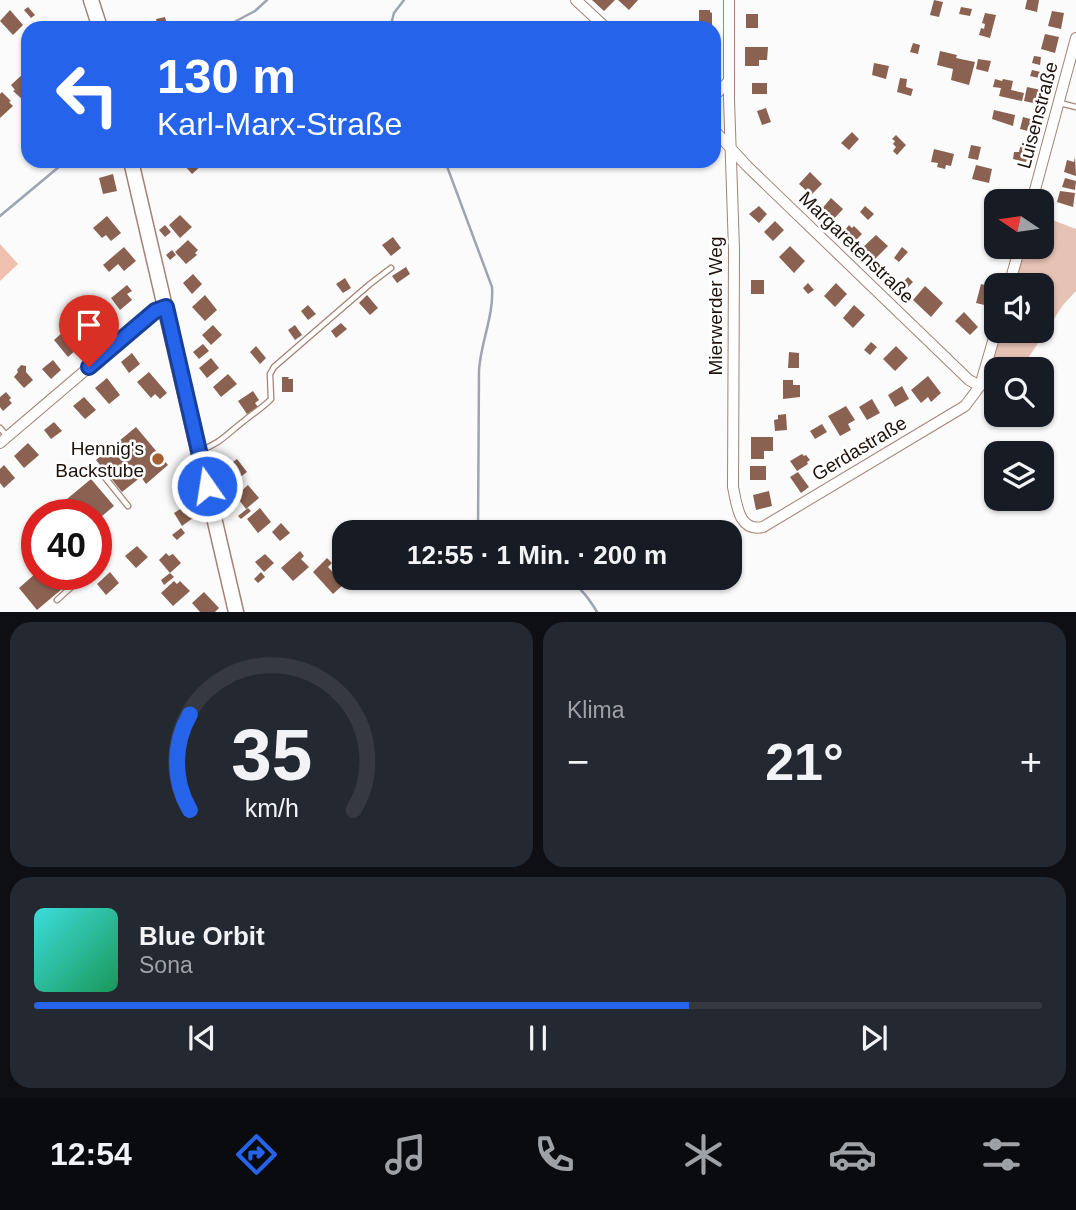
<!DOCTYPE html>
<html lang="de">
<meta charset="utf-8">
<style>
:root{--surface:#171b24;--page:#242831;--text:#f1f3f6;--muted:#9ea1a6;--line:#363941;--accent:#2563eb}
body{margin:0;font-family:Arial,sans-serif;background:var(--page);color:var(--text);height:100vh;display:flex;flex-direction:column;font-size:26px;white-space:nowrap}
*{box-sizing:border-box;margin:0}
p{font-size:23px;color:var(--muted)}
.icon{flex:none;width:38px;height:38px;fill:none;stroke:currentColor;stroke-width:2;stroke-linecap:round;stroke-linejoin:round}
.map{position:relative;height:612px;overflow:hidden}
.drawer{display:flex;flex-direction:column;gap:10px;padding:10px;background:#0d0f14;flex:1}
.drawer>*{flex:none}
.guide{position:absolute;left:21px;top:21px;width:700px;height:147px;border-radius:21px;box-shadow:0 2px 5px #0004;background:#2563eb;color:#fff;overflow:hidden}
.needle{width:46px;rotate:283deg}
.controls{position:absolute;left:984px;top:189px;display:grid;gap:14px}
.controls a{display:grid;place-items:center;width:70px;height:70px;border-radius:14px;background:var(--surface);box-shadow:0 2px 5px #0004;font-size:35px}
.speed{position:absolute;left:21px;top:499px;display:flex;gap:14px;font-size:35px;font-weight:700;text-align:center}
.speed>*{display:grid;place-content:center;width:91px;height:91px;border-radius:50%;background:var(--surface);box-shadow:0 2px 5px #0004;line-height:1}
.speed .limit{border:10px solid #d22;background:#fff;color:#111}
.pin{position:absolute;display:grid;place-items:center;width:60px;height:60px;color:#fff;margin:-72px -30px;border-radius:50% 50% 50% 0;rotate:-45deg;box-shadow:0 0 7px #0007}
.pin .icon{rotate:45deg}
.me{position:absolute;width:77px;margin:-38px;rotate:347deg;stroke-linejoin:round;filter:drop-shadow(0 0 5px #0008)}
.turn{display:flex;align-items:center;gap:24px;height:147px;padding:0 21px;font-size:32px}
.turn .icon{width:91px;height:91px;stroke-width:2.5}
.turn b{display:block;font-size:49px;line-height:60px}
.big{font-size:52px;font-weight:700;line-height:1.1}
.drawer .tile{flex:1;display:flex;flex-direction:column;justify-content:center;gap:10px;min-width:0;padding:0 24px;border-radius:21px;background:var(--page)}
.drawer .dial{align-items:center;gap:0}
.dial svg{height:182px;overflow:visible;fill:none;stroke:var(--line);stroke-width:7;stroke-linecap:round;text-anchor:middle}
.dial text{fill:var(--text);stroke:none}
.song{display:flex;align-items:center;gap:21px}
.cover{width:84px;height:84px;border-radius:10px;background:linear-gradient(135deg,hsl(180 70% 55%),hsl(150 70% 35%))}
.played{height:7px;border-radius:4px;background:linear-gradient(90deg,var(--accent) 65%,var(--line) 65%)}
.keys{display:flex;justify-content:space-around;direction:ltr}
.heat{display:flex;justify-content:space-between;align-items:center;font-size:38px;direction:ltr}
.drawer .tiles{flex:1;display:grid;gap:10px;grid-template-columns:1fr 1fr}
.tile:last-child{grid-column:span 2}
.trip{position:absolute;left:332px;top:520px;width:410px;height:70px;border-radius:21px;background:var(--surface);box-shadow:0 2px 5px #0004;font-weight:700;line-height:70px;text-align:center}
.tab-bar{display:flex;height:112px;justify-content:space-around;align-items:center;background:#090b0e;color:var(--muted)}
.tab-bar .icon{width:49px;height:49px}
.tab-bar .on{color:var(--accent)}
.tab-bar b{font-size:32px;color:var(--text)}
.map>svg:first-child{display:block}
.green{fill:#e6c2b4}
.forest{fill:#efc0ae}
.lines{fill:none;stroke-linecap:round;stroke-linejoin:round}
.stream{stroke:#9ea4b3;stroke-width:2.5}
.building{fill:#8b6252}
.lane-casing{stroke:#a58275;stroke-width:7}
.street-casing{stroke:#a58275;stroke-width:12}
.secondary-casing{stroke:#a58275;stroke-width:17}
.lane{stroke:#fff;stroke-width:4.5}
.street{stroke:#fff;stroke-width:10}
.secondary{stroke:#fff;stroke-width:14}
.route-casing{stroke:#184099;stroke-width:18}
.route{stroke:#2563eb;stroke-width:12}
.poi-dot{fill:#a56131;stroke:#fff;stroke-width:2.5}
.labels{text-anchor:middle;stroke-width:5;stroke-linejoin:round;paint-order:stroke}
.street-label{font-size:19px;fill:#1e120d;stroke:#fff}
.poi-label{font-size:19px;fill:#1e120d;stroke:#fff;text-anchor:end}
</style>
<div class="map">
<svg width="1076" height="612" viewBox="0 0 1076 612">
<rect width="100%" height="100%" fill="#fafbfa"/>
<!-- green -->
<path class="green" d="M1047 218 1076 229V291L1063 305 1021 369H996V388H993L985 382 1000 331H1041V285H1014L1025 247H1041V219Z"/>
<!-- forest -->
<path class="forest" d="M0 244 18 264 0 281Z"/>
<g class="lines">
<!-- stream -->
<path class="stream" d="M223 28 255 11 267 0
M390 28 394 13 404 0
M445 161 492 287C494 316 481 341 479 370L478 532
M0 216 66 161
M530 578C541 578 555 576 565 579 579 584 590 600 597 612"/>
</g>
<!-- building -->
<path class="building" d="M592 0H615L604 11Z
M618 0H638L629 10Z
M934 0 943 2 939 17 930 15Z
M1027 0H1039L1037 12 1025 9Z
M28 7 35 15 31 18 24 10Z
M961 7 972 9 970 16 959 14Z
M10 10 23 25 13 35 0 21Z
M699 10H710V12L712 13V26L699 25Z
M1052 11 1064 13 1061 29 1048 26Z
M985 13 996 15 990 38 979 35 981 28 984 29 985 24 982 23Z
M746 14H758V28H746Z
M165 17 168 28H158L156 19Z
M1045 34 1059 37 1055 53 1041 49Z
M913 43 920 45 918 54 910 52Z
M745 47H768L767 60H759V66H745Z
M940 51 957 55 956 58 975 62 969 85 951 80 953 69 937 65Z
M1034 56 1041 57 1040 65 1032 63Z
M978 59 991 61 988 72 976 69Z
M874 63 889 66 886 79 872 75Z
M1032 70 1049 74 1048 80 1030 76Z
M24 73 28 78V94L22 99 13 91 15 90 11 85Z
M900 78 907 79 906 87 913 89 911 96 897 92Z
M995 79 1002 81 1003 79 1013 81 1011 90 1024 93 1022 101 999 96 1001 88 993 87Z
M752 83H767V94H752Z
M1027 87 1046 91 1042 105 1024 101Z
M2 92 11 101 9 102 13 106 0 118V94Z
M766 108 771 122 762 125 757 111Z
M994 110 1015 115 1013 126 992 119Z
M1023 117 1038 121 1036 133 1020 129Z
M852 132 859 139 849 150 841 143Z
M896 135 906 145 897 155 893 151 896 147 893 144 895 141 892 139Z
M1021 143 1032 145 1026 162 1013 159 1014 152H1019Z
M971 145 981 147 978 160 968 158Z
M934 149 954 154 951 166 946 165 945 169 937 167 938 163 931 162Z
M1075 157 1076 176 1064 172 1067 160 1074 162Z
M189 161H198L202 165 192 174 184 165Z
M976 165 992 169 989 183 972 179Z
M810 172 822 184 811 195 799 184Z
M113 174 117 191 103 194 99 178Z
M1065 178 1076 181 1075 190 1062 187Z
M1060 191 1075 193 1073 207 1057 202Z
M831 198 843 209 832 221 820 211Z
M759 206 767 214 759 223 749 214Z
M865 206 874 214 868 220 860 212Z
M180 215 192 227 180 238 169 225Z
M107 216 121 233 111 241 106 235 102 238 93 228Z
M775 221 784 230 773 241 764 232Z
M165 225 171 232 165 237 159 230Z
M849 225 852 228 854 226 862 234 853 243 845 235 847 233 845 230Z
M876 235 888 246 873 261 861 249Z
M393 237 401 248 391 256 382 245Z
M188 240 198 250 195 253 197 255 186 264 175 252Z
M790 246 805 261 794 273 779 257Z
M124 247 136 261 124 271 118 264 109 272 103 265Z
M902 247 908 252 899 262 894 258Z
M172 250 176 255 170 260 166 255Z
M406 267 410 274 397 283 392 276Z
M193 274 202 284 192 294 183 283Z
M908 277 913 282 904 291 899 286Z
M345 278 351 288 343 293 336 284Z
M751 280H764V294H751Z
M808 283 814 290 808 294 803 288Z
M836 283 847 294 835 307 824 296Z
M981 284 996 288 993 307 976 303Z
M127 285 132 291 127 294 132 300 120 310 111 298Z
M925 286 943 303 931 317 913 300Z
M205 295 217 310 205 321 192 307Z
M367 295 378 308 370 315 359 303Z
M308 305 316 314 308 320 301 311Z
M854 305 865 315 853 328 843 318Z
M964 312 978 327 970 335 955 321Z
M87 317 99 331 88 341 76 327Z
M341 323 347 329 336 338 331 331Z
M213 325 222 335 211 345 202 335Z
M295 325 302 335 295 340 288 330Z
M63 332 77 349 68 357 54 340Z
M871 342 877 347 870 355 864 350Z
M203 344 209 351 199 359 193 352Z
M256 346 266 358 260 364 250 352Z
M896 346 908 358 895 371 883 359Z
M789 352 799 353V368H788Z
M132 353 140 364 129 373 121 362Z
M211 358 219 368 207 378 199 368Z
M53 360 61 370 51 379 42 369Z
M21 365 26 366V372L33 380 24 388 14 377 18 372 17 370Z
M149 372 167 393 160 399 155 394 151 398 137 382Z
M228 374 237 384 221 397 213 387Z
M928 376 941 393 931 402 928 397 921 403 911 390Z
M282 377H289L288 379H293V392H282Z
M107 378 120 395 109 404 95 388Z
M783 380H793V385H800V397L783 399Z
M902 386 909 399 895 407 888 395Z
M253 391 259 400 255 403 258 407 247 414 238 401Z
M6 392 11 398 9 400 12 403 3 411 0 407V397Z
M84 397 96 410 85 419 73 406Z
M872 399 880 413 867 420 859 407Z
M846 406 855 420 848 424 851 430 840 436 828 416Z
M786 414 787 430 775 431 774 420 778 419V415Z
M54 422 62 431 51 439 44 430Z
M822 424 827 432 815 439 810 431Z
M136 427 168 465 146 484 141 477 122 492 96 460Z
M751 437H773V451H764V459H751Z
M28 443 39 455 24 468 14 456Z
M802 454 804 456 806 455 810 460 807 462 808 464 797 471 790 461Z
M237 459 247 472 235 481 225 468Z
M4 465 15 478 4 488 0 483V469Z
M750 466H766V480H750Z
M798 472 809 487 801 493 790 477Z
M91 479 114 506 96 521V514H49Z
M248 485 259 498 246 509 236 496Z
M769 491 772 506 756 510 753 495Z
M185 506 193 518 182 526 174 513Z
M248 508 251 511 241 519 238 516Z
M260 508 271 522 258 533 247 519Z
M281 523 290 533 280 541 272 532Z
M181 528 185 533 177 540 172 535Z
M137 546 148 557 136 568 125 556Z
M300 551 304 556 301 559 309 567 293 581 281 568Z
M166 553 169 556 173 554 181 563 170 573 159 560Z
M265 554 274 563 264 572 255 562Z
M327 558 332 563 328 567 344 584 333 594 313 572Z
M110 572 119 583 106 595 97 584Z
M261 572 265 577 258 583 254 579Z
M170 573 174 577 164 585 161 580Z
M35 574H61L69 583 37 610 19 588Z
M174 581 177 584 180 581 190 591 173 606 161 593Z
M204 592 219 608 215 612H200L192 603Z"/>
<g class="lines">
<defs>
<path id="lane" d="M1060 103 1076 107
M0 428 7 436
M200 450C219 445 229 432 244 421 253 413 264 407 271 399L270 374 274 367 370 284 391 268
M103 475 128 506
M57 600 78 581"/>
<path id="street" d="M576 0 606 28
M729 0V99L734 250 733 487C737 506 739 532 763 527L965 406 980 386 996 331
M714 96 729 81
M714 130 747 166 969 380 980 386
M1032 201 1076 38
M1009 285 1020 247
M0 443 155 311 166 307"/>
<path id="secondary" d="M91 0 100 28
M131 161 236 612"/>
</defs>
<!-- lane casing -->
<use href="#lane" class="lane-casing"/>
<!-- street casing -->
<use href="#street" class="street-casing"/>
<!-- secondary casing -->
<use href="#secondary" class="secondary-casing"/>
<!-- lane -->
<use href="#lane" class="lane"/>
<!-- street -->
<use href="#street" class="street"/>
<!-- secondary -->
<use href="#secondary" class="secondary"/>
</g>
<g class="lines">
<defs>
<path id="route" d="M89 367 155 311 166 307 207 486"/>
</defs>
<!-- route casing -->
<use href="#route" class="route-casing"/>
<!-- route -->
<use href="#route" class="route"/>
</g>
<!-- markers -->
<circle class="poi-dot" cx="158" cy="459" r="7"/>
<g class="labels">
<!-- street labels -->
<g class="street-label">
<text transform="translate(1037 115) rotate(-75)" y="7">Luisenstraße</text>
<text transform="translate(857 247) rotate(44)" y="7">Margaretenstraße</text>
<text transform="translate(715 306) rotate(-90)" y="7">Mierwerder Weg</text>
<text transform="translate(859 448) rotate(-31)" y="7">Gerdastraße</text>
</g>
<!-- poi labels -->
<g class="poi-label">
<text x="144" y="455">Hennig's<tspan x="144" dy="22">Backstube</tspan></text>
</g>
</g>
</svg>
<div class="controls">
<a><svg class="needle" viewBox="-14 -14 28 28"><path d="M0-13l5 13h-10z" fill="#e53935"/><path d="M0 13l5-13h-10z" fill="#9ea1a6"/></svg></a>
<a><svg class="icon" aria-label="sound" viewBox="0 0 24 24"><path d="M4 9h4l5-4v14l-5-4H4zM17 9q2 3 0 6"/></svg></a>
<a><svg class="icon" aria-label="search" viewBox="0 0 24 24"><circle cx="10" cy="10" r="6"/><path d="M15 15l6 6"/></svg></a>
<a><svg class="icon" aria-label="layers" viewBox="0 0 24 24"><path d="M12 4l9 5-9 5-9-5zM3 14l9 5 9-5"/></svg></a>
</div>
<div class="speed"><div class="limit">40</div></div>
<div class="pin" style="left:89px;top:367px;background:#d93025"><svg class="icon" aria-label="arrive" viewBox="0 0 24 24"><path d="M6 21V4h12l-3 4 3 4H6"/></svg></div>
<svg class="me" style="left:207px;top:486px" viewBox="-20 -20 40 40"><circle r="17" fill="#2563eb" stroke="#fff" stroke-width="3"/><path d="M0-11L8 9 0 5-8 9z" fill="#fff"/></svg>
<div class="trip">12:55 · 1 Min. · 200 m</div>
<div class="guide">
<div class="turn"><svg class="icon" aria-label="left" viewBox="0 0 24 24"><path d="M17 20v-9H6M10 6l-5 5 5 5"/></svg><div><b>130 m</b>Karl-Marx-Straße</div></div>
</div>
</div>
<section class="drawer">
<div class="tiles">
<div class="tile dial"><svg viewBox="0 0 100 80">
<path d="M14 69A42 42 0 1 1 86 69"/>
<path d="M14 69A42 42 0 0 1 14 27" stroke="#2563eb"/>
<text x="50" y="56" font-size="32" font-weight="700">35</text>
<text x="50" y="72" font-size="11">km/h</text>
</svg></div>
<div class="tile"><p>Klima</p>
<div class="heat"><a>−</a><b class="big">21°</b><a>+</a></div>
</div>
<div class="tile">
<div class="song"><i class="cover"></i><div><b>Blue Orbit</b><p>Sona</p></div></div>
<div class="played"></div>
<div class="keys"><svg class="icon" aria-label="previous" viewBox="0 0 24 24"><path d="M18 5L8 12l10 7zM5 5v14"/></svg><svg class="icon" aria-label="pause" viewBox="0 0 24 24"><path d="M8 5v14M16 5v14"/></svg><svg class="icon" aria-label="next" viewBox="0 0 24 24"><path d="M6 5l10 7-10 7zM19 5v14"/></svg></div>
</div>
</div>
</section>
<nav class="tab-bar">
<b>12:54</b>
<svg class="icon on" aria-label="directions" viewBox="0 0 24 24"><path d="M12 3l9 9-9 9-9-9zM9 14v-3h6M13 9l2 2-2 2"/></svg>
<svg class="icon" aria-label="music" viewBox="0 0 24 24"><path d="M9 18V5l10-2v13"/><circle cx="6" cy="18" r="3"/><circle cx="16" cy="16" r="3"/></svg>
<svg class="icon" aria-label="phone" viewBox="0 0 24 24"><path d="M5 4h4l2 5-3 2q2 4 5 5l2-3 5 2v4C11 20 4 13 5 4z"/></svg>
<svg class="icon" aria-label="climate" viewBox="0 0 24 24"><path d="M12 3v18M4 7l16 10M4 17L20 7"/></svg>
<svg class="icon" aria-label="car" viewBox="0 0 24 24"><path d="M5 17H2v-5l4-1 3-4h7l3 4 3 1v5h-3M9 17h6M6 11h13"/><circle cx="7" cy="17" r="2"/><circle cx="17" cy="17" r="2"/></svg>
<svg class="icon" aria-label="filters" viewBox="0 0 24 24"><path d="M4 7h16M4 17h16"/><circle cx="9" cy="7" r="2"/><circle cx="15" cy="17" r="2"/></svg>
</nav>
